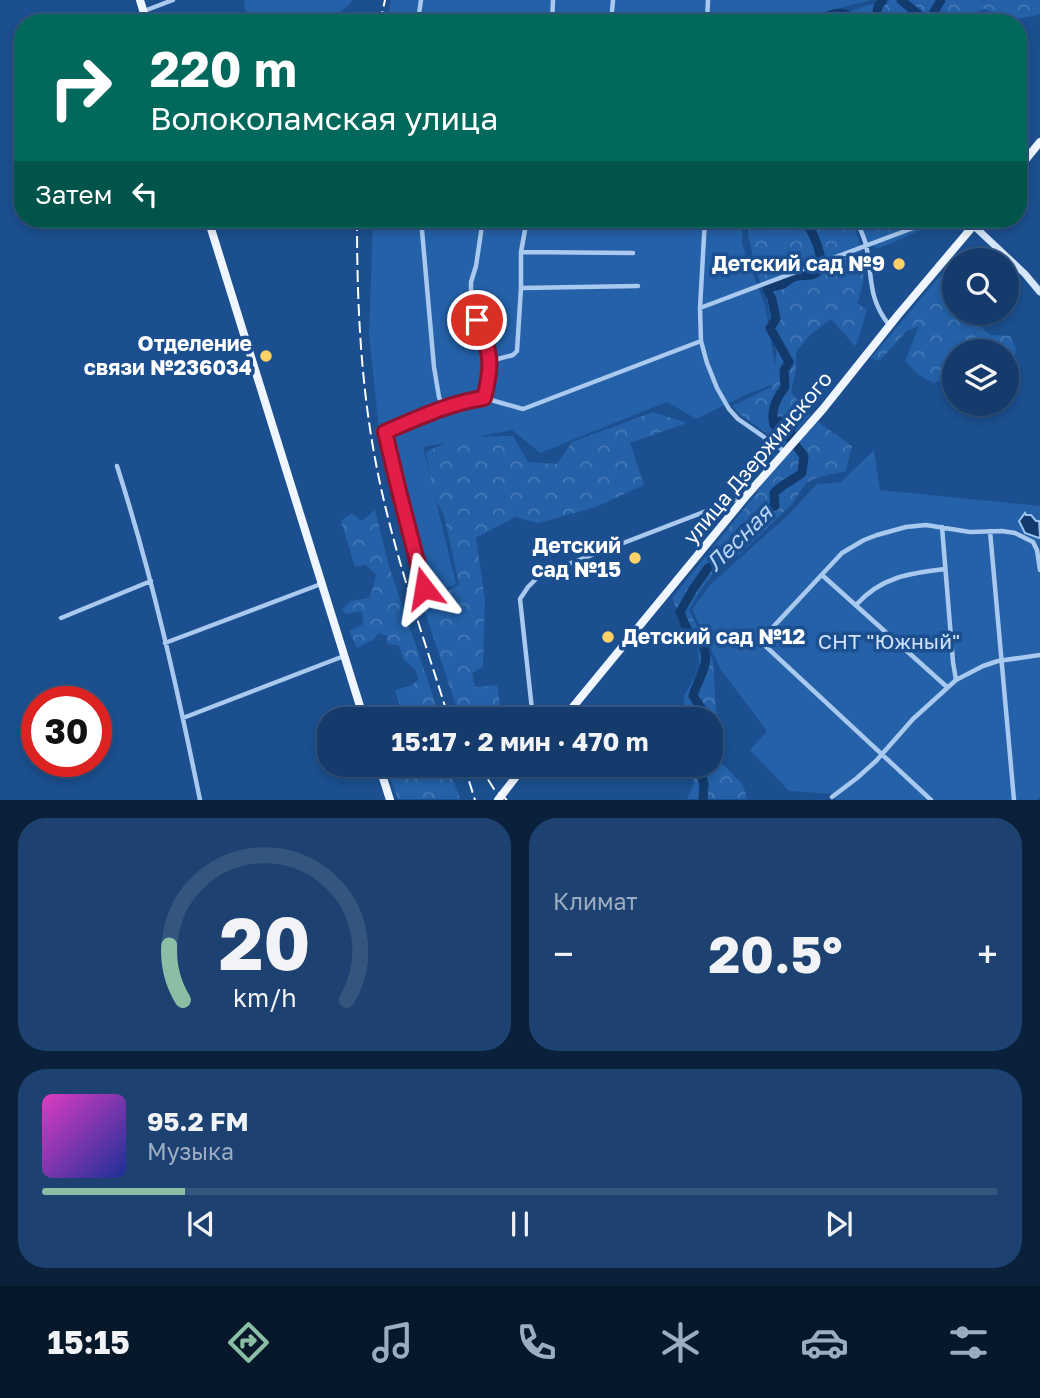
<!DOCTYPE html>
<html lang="ru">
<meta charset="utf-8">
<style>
:root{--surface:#143b6b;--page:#1d4271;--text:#f1f3f6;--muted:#9dadc1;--line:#33557e;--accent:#8abfa5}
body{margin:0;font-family:"Golos Text",sans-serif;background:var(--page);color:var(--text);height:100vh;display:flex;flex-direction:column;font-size:26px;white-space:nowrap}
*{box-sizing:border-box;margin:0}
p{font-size:23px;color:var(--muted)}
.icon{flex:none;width:38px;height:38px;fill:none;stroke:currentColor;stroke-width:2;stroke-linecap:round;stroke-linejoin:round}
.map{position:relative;height:800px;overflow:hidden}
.drawer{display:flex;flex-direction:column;gap:18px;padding:18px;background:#0b203b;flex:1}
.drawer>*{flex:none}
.banner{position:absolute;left:14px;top:14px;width:1013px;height:214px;border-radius:28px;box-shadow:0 4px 10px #0003,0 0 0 2px var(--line);background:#00695c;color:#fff;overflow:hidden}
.controls{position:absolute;left:942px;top:248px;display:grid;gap:14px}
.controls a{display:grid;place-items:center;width:77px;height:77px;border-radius:50%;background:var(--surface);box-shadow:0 4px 10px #0003,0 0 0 2px var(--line);font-size:35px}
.speed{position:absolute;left:21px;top:686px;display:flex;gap:14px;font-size:35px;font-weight:700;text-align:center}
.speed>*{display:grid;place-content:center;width:91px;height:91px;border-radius:50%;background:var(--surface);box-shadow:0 4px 10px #0003,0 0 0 2px var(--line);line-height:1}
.speed .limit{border:10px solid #d22;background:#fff;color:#111}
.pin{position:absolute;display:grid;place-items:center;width:60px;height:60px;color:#fff;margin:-30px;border:4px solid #fff;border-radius:50%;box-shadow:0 2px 7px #0007}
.me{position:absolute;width:77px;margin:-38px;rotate:346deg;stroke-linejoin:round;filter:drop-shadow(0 0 5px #0008)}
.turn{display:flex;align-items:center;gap:24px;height:147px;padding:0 21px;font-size:32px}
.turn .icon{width:91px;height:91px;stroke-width:2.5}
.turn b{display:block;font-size:49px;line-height:60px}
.then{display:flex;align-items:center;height:66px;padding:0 21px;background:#0003;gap:14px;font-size:26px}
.big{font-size:52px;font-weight:700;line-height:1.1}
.drawer .tile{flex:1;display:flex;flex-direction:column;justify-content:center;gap:10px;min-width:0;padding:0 24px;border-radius:28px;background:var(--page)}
.drawer .dial{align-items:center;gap:0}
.dial svg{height:182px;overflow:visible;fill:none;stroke:var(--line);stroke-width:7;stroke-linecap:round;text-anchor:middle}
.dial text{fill:var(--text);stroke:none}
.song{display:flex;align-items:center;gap:21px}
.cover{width:84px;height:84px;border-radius:10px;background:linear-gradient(135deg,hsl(310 70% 55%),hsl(230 70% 35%))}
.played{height:7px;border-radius:4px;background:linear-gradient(90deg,var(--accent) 15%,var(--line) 15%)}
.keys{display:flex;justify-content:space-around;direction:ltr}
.heat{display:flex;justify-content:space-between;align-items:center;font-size:38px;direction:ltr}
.drawer .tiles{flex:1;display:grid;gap:18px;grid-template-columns:1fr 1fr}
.tile:last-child{grid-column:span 2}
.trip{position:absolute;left:317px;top:707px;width:406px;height:70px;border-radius:28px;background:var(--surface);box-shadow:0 4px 10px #0003,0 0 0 2px var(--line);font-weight:700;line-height:70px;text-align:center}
.dock{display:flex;height:112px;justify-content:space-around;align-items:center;background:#08182b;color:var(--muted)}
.dock .icon{width:49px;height:49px}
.dock .on{color:var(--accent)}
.dock b{font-size:32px;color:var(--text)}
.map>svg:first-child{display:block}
.green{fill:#2461a8}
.forest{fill:url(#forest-crowns)}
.water{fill:#123a6d;stroke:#9cc4f0;stroke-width:2}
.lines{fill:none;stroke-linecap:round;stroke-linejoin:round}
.river{stroke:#123a6d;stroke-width:9}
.street{stroke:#a9c9ee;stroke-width:4.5}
.secondary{stroke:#d6e6fa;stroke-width:7}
.primary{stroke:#f0f6ff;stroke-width:8}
.rail{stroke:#fff;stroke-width:2;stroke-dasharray:12 5;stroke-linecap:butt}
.route-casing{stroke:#92132f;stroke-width:18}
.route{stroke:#e11d48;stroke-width:12}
.poi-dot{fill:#ffd166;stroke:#1b4f8f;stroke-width:2.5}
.labels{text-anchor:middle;stroke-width:7;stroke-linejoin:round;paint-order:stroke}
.poi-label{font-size:21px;font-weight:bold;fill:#fff;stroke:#1b4f8f;text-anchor:end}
.street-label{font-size:21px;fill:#fff;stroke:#1b4f8f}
.park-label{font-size:21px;fill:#cfe3fa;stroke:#1b4f8f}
.water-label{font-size:23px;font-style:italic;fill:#b5d3f5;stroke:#1b4f8f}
</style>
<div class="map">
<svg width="1040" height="800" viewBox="0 0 1040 800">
<defs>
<pattern id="forest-crowns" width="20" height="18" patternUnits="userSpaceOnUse" patternTransform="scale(1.75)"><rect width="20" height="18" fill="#2461a8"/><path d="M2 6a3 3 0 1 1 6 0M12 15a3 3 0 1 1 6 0" fill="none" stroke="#4579b5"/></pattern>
</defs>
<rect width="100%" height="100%" fill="#1b4f8f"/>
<!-- green -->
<path class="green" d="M245 0H352C346 13 322 21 308 23 291 25 268 23 250 23L244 6Z
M391 0H871L821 13 820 23H386Z
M373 219H743L742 244 765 305 778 382 748 394 696 419 667 402 540 453 512 430 423 447 456 584 420 599 381 447 369 336Z
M874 450 880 490 1040 506V797L1037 800H836L832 794 789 791 750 750 767 731 721 670 692 609 711 584 787 516 817 484 841 482Z"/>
<!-- forest -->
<path class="forest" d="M889 0H982L983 1 987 0H1040V14C1013 22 1009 18 984 9L957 23H827L829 20 862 7Z
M749 219H851C863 248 870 272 857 303L867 310C863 320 860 339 855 346L831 319 810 335 796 352V371L791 392 810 415 784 445 739 414 732 406 771 387 777 352 772 338 768 304 759 279 748 236Z
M860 219H947L877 249 867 240Z
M946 276 939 290 954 303V313H965L990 335 1010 336 1016 349 1012 368 1006 379V352H954V374L934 383 919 375 905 361 919 326 907 331 879 361 871 358 939 277Z
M653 412 687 423 630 443 644 485 596 507 538 523 515 517 476 538 485 600 483 667 472 673 475 687 497 685 502 719H463L454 700 422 603 459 585 444 515 433 495 426 452 457 437 513 436 528 462 557 464 572 442Z
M818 422 852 446 846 471 819 477 806 483 792 504 740 554 719 565 700 591 689 610 713 661 717 723 711 740 710 719H687L684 710V696L700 668 698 649 685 631 672 598 756 494 766 478Z
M375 510 390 569 434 699 438 719H397L400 706 395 690 410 686 419 680 415 669 404 660 399 646 387 644V636L379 633 373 640 357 648 349 631 363 624 362 611 346 614 342 610 350 601 369 598 373 588 376 574 365 565 355 567 341 521 351 513 362 521Z
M711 743 716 757 743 785 747 799H687L694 784 689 765H710Z
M385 765H448L460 799H398Z"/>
<!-- water -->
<path class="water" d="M1025 513 1026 515H1031L1036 521H1039L1040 536 1039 538 1025 533 1019 521Z"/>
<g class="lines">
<!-- river -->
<path class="river" d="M901 0 923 18 931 17 941 0
M826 23 825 18C832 14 837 12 846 14L850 23
M875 23 878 6 883 0
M704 719V712L693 696C696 685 703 674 705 664 707 656 704 644 698 638 696 635 692 634 689 632 685 627 683 618 680 612L693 589 708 568 716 564 723 555 733 551 739 534 745 527 754 523 761 513 775 506 774 493C782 484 792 481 802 473L804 456 789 437 793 423 781 421 774 425C770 410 776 398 785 387L784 371 789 362 770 328 776 319 772 299 767 289C772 287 778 286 783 284 788 281 791 277 797 276 802 275 809 276 814 274 831 267 811 228 804 219
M696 765 699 766 704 784 703 800"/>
<!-- street -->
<path class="street" d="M144 11 173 0
M419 14 421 0
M552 23 553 0
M611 23 613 0
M707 23 708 0
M421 219 434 367 439 397 443 408
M483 219 476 266 471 282V304L486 339 490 361 489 377 484 398
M653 219H655
M705 219 700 308 701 341 707 363 717 388 729 409 738 419 784 451
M856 219C859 227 864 236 866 245 873 277 867 297 889 325
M521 252 633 253
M521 288 638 286
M700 308 937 219
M490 361 513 355 517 351 521 288V252L527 219
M117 466C152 575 177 687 200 800
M942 527 953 662 956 680
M990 531 1014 800
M822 575 947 687
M424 588 385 432 463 401 484 398 523 409 701 341
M856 605C881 577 910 573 945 569
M61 618 151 581
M165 643 321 584
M183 718 344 656
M533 719 520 599 528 587 540 575 743 497
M832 797 857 778 876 761 913 719 956 680 983 666 998 661 1040 655
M931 800 760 641 842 553 864 540 877 535 906 527 926 525 970 532 1002 531 1015 533 1033 542 1037 550 1040 570"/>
<!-- secondary -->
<path class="secondary" d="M973 225 1025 274 1040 292"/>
<!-- primary -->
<path class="primary" d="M140 0 147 23
M1018 169 1040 142
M208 219 364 719
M563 719 747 495 823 409 898 315 979 219
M379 765 390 800
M498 800 525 765"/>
<!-- rail -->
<path class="rail" d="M380 23 385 0
M357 219C357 297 360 375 374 453 390 543 422 632 449 719
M464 765 475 800
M479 765 494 789 507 800"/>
</g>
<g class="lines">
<defs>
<path id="route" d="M424 588 400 495 385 432C418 418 449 403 484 398 493 365 491 351 477 320"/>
</defs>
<!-- route casing -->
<use href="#route" class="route-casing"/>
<!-- route -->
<use href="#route" class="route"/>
</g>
<!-- markers -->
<g class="poi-dot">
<circle cx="899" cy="264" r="7"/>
<circle cx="266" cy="356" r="7"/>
<circle cx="635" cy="558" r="7"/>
<circle cx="608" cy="637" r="7"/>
</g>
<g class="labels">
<!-- poi labels -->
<g class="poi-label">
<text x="885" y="271">Детский сад №9</text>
<text x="252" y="351">Отделение<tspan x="252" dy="24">связи №236034</tspan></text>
<text x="621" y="553">Детский<tspan x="621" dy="24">сад №15</tspan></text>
<text x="622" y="644" text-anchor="start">Детский сад №12</text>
</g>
<!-- street labels -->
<g class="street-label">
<text transform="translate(758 458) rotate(-50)" y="7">улица Дзержинского</text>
</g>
<!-- park labels -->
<g class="park-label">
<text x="889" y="649">СНТ "Южный"</text>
</g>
<!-- water labels -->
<g class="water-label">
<text transform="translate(739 538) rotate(-45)" y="8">Лесная</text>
</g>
</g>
</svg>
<div class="controls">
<a><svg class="icon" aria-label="search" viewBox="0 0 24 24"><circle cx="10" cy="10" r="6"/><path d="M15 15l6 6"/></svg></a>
<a><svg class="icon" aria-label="layers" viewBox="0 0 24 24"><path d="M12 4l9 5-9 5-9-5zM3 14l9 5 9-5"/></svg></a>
</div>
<div class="speed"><div class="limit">30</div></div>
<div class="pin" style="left:477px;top:320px;background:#d93025"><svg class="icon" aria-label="arrive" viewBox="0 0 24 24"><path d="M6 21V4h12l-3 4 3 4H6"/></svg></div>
<svg class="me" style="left:424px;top:588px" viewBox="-20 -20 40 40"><path d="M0-17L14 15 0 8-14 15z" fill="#e11d48" stroke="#fff" stroke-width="4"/></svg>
<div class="trip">15:17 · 2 мин · 470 m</div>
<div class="banner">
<div class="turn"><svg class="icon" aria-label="right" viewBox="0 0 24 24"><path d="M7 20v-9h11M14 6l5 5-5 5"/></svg><div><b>220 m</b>Волоколамская улица</div></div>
<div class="then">Затем<svg class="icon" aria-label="left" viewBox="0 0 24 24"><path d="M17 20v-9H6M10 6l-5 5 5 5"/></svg></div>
</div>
</div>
<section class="drawer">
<div class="tiles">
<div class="tile dial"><svg viewBox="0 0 100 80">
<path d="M14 69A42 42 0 1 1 86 69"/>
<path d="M14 69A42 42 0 0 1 8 45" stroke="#8abfa5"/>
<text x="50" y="56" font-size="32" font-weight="700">20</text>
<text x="50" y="72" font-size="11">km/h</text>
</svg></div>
<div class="tile"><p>Климат</p>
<div class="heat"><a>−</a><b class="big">20.5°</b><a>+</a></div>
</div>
<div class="tile">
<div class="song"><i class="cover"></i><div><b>95.2 FM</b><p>Музыка</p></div></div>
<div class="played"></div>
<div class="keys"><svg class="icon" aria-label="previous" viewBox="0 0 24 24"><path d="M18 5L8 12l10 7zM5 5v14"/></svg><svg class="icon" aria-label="pause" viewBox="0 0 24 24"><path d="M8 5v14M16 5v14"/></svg><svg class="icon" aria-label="next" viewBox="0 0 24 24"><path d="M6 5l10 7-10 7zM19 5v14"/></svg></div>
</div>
</div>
</section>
<nav class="dock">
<b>15:15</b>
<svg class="icon on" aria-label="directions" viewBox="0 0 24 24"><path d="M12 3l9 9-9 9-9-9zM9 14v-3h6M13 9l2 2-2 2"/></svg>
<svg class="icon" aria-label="music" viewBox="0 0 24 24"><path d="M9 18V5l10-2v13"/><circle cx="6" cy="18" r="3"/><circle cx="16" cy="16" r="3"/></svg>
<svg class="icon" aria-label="phone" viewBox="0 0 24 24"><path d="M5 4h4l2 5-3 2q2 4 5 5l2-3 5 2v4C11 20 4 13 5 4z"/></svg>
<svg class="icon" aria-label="climate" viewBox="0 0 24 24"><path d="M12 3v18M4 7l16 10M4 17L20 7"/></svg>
<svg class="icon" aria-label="car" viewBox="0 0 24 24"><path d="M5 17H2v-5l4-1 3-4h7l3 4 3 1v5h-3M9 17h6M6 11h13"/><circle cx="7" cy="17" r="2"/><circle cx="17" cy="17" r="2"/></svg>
<svg class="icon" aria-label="filters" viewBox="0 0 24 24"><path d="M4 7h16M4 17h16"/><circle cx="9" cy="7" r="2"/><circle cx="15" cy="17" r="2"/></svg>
</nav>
